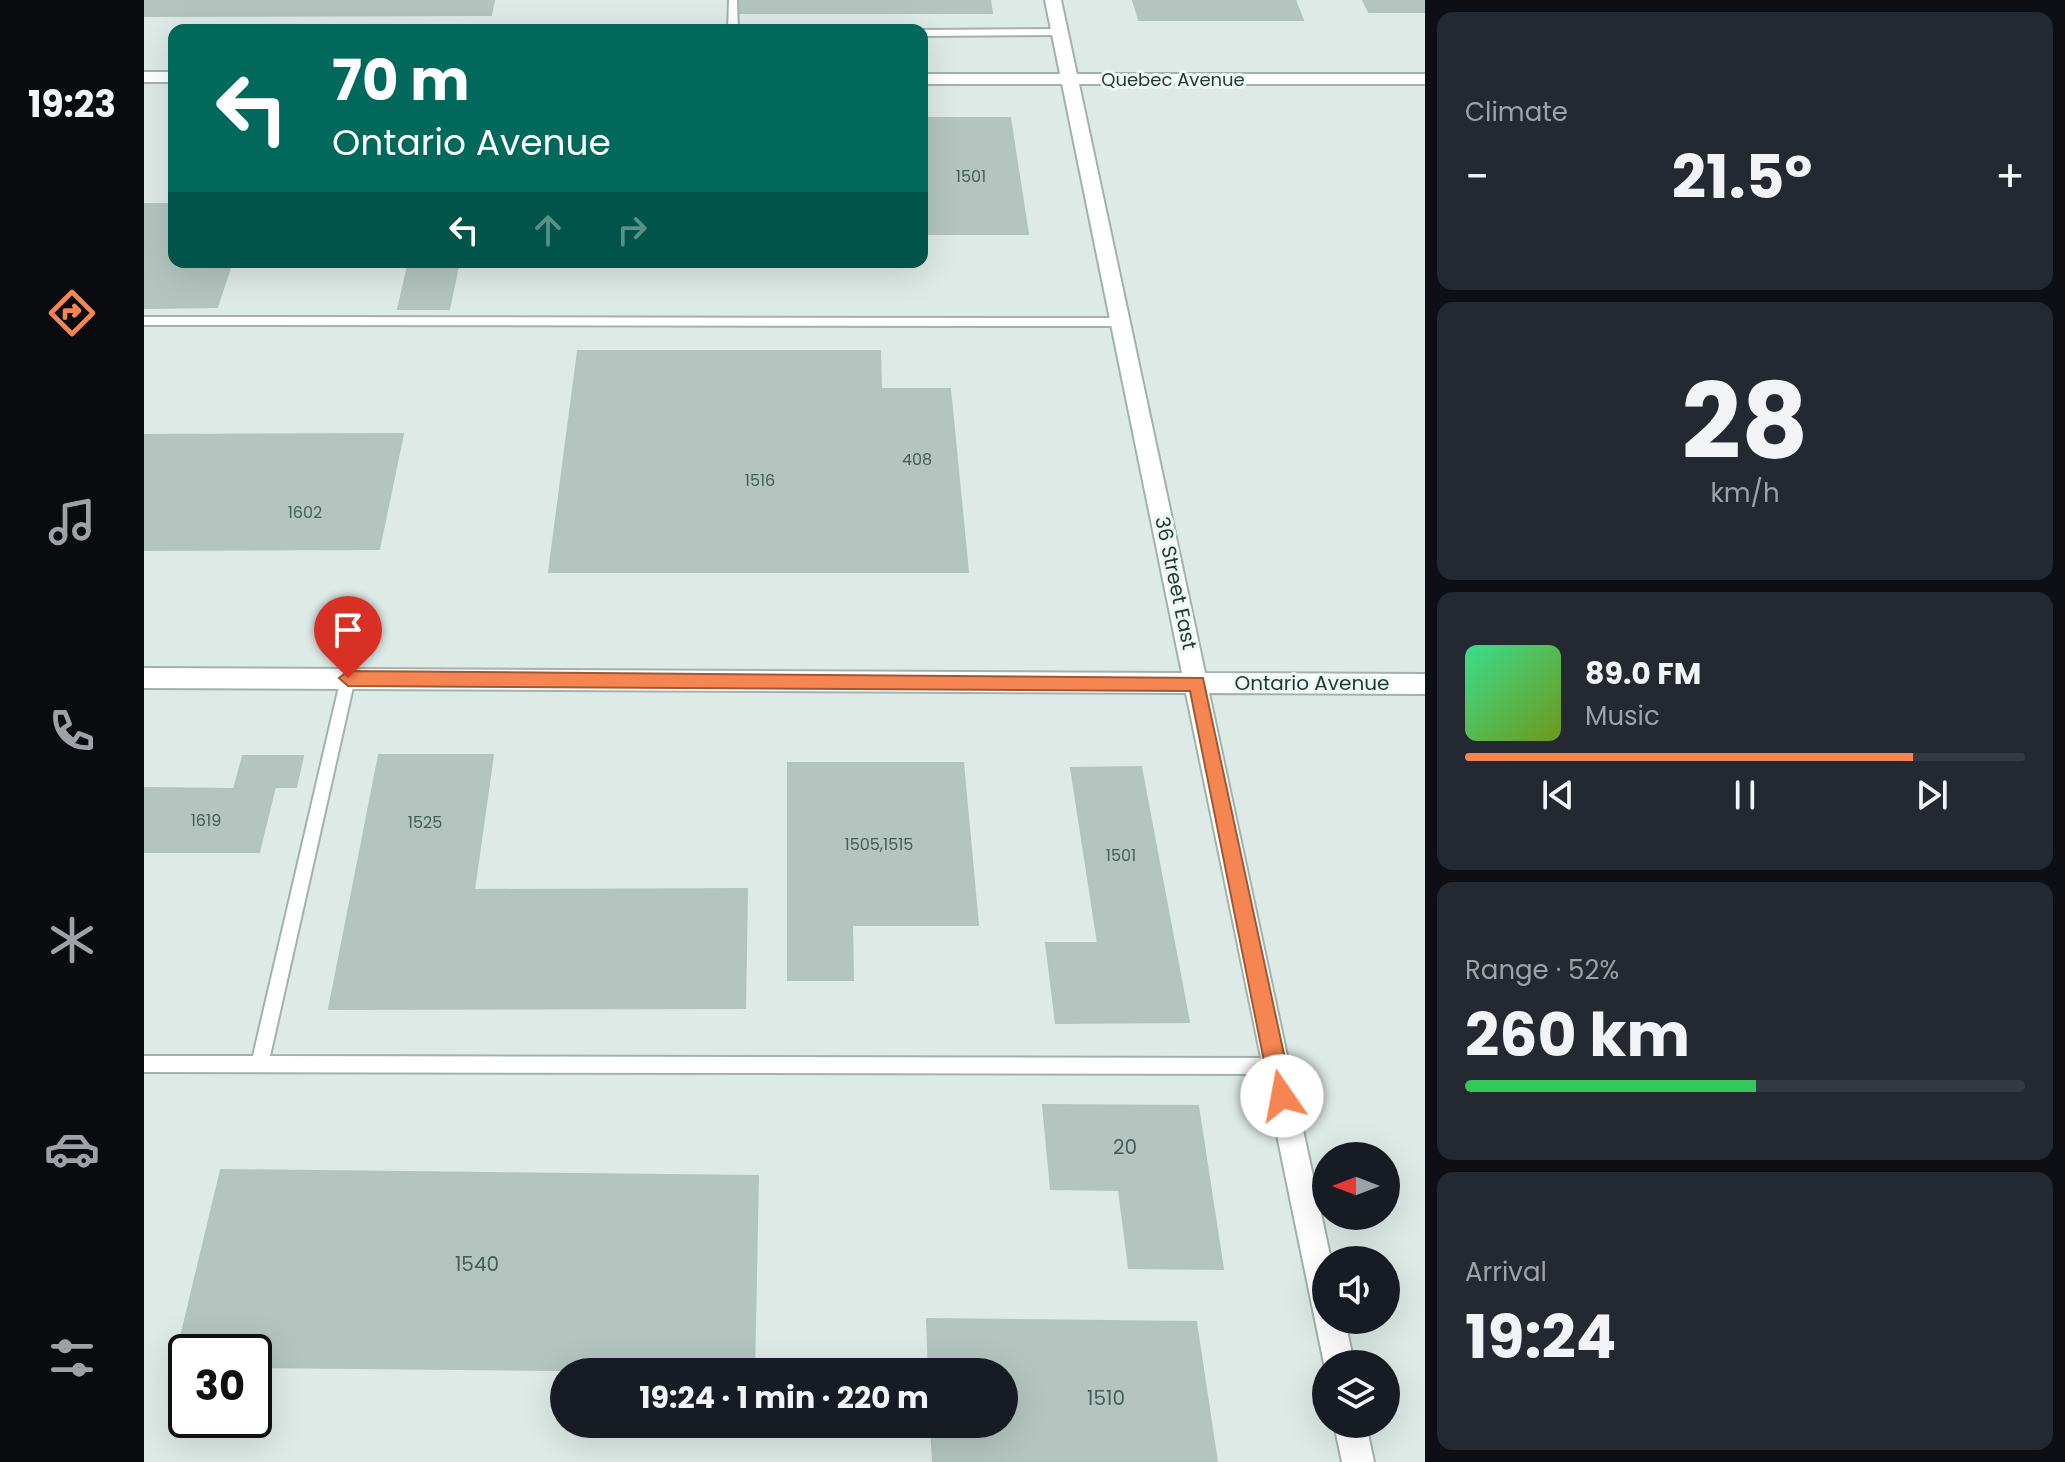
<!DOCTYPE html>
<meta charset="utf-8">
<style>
:root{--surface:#171b24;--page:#242831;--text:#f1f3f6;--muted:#9ea1a6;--line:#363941;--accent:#f68651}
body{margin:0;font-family:Poppins,sans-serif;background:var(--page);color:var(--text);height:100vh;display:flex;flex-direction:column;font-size:30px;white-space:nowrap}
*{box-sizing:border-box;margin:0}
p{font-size:26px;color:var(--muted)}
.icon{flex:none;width:44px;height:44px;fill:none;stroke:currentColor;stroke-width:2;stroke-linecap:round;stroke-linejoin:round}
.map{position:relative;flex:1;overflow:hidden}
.sheet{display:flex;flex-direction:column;gap:12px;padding:12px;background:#0d0f14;width:640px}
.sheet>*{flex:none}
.banner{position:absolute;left:24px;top:24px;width:760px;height:244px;border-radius:16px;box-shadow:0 8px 32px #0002;background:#00695c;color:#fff;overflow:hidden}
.needle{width:52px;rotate:270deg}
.buttons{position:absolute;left:1168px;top:1142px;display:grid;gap:16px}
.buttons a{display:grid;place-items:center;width:88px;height:88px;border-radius:50%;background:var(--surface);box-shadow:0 8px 32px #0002;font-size:40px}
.speed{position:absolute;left:24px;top:1334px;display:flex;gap:16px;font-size:40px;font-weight:700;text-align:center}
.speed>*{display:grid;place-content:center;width:104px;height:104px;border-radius:50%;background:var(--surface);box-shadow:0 8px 32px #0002;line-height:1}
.speed .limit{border:4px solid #111;border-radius:12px;background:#fff;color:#111}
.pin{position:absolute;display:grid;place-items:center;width:68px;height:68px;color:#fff;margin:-82px -34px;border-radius:50% 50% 50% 0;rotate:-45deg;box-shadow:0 0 8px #0007}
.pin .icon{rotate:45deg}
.me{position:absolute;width:88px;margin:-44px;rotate:348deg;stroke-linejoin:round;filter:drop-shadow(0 0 6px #0008)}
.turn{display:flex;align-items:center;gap:28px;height:168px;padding:0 32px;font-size:36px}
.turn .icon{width:104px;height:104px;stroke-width:2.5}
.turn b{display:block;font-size:56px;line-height:68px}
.lanes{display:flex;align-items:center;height:76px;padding:0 32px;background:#0003;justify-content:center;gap:40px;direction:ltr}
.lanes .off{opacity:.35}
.big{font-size:60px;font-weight:700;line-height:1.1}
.sheet .card{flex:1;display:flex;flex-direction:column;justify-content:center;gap:12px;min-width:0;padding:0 28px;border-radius:16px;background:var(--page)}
.sheet .dial{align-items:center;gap:0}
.dial b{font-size:104px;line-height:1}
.song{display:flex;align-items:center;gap:24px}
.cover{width:96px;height:96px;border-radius:12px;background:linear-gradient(135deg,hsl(150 70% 55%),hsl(80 70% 35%))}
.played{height:8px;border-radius:4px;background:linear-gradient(90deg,var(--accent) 80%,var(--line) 80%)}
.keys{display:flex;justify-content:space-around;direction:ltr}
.heat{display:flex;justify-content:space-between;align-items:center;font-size:44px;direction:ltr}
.charge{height:12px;border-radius:6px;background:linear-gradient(90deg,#34c759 52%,var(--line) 0)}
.trip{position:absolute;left:406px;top:1358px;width:468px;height:80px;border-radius:40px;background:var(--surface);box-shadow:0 8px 32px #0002;font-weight:700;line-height:80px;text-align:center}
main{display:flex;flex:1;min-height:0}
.menu{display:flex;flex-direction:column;width:144px;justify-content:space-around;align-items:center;background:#090b0e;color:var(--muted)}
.menu .icon{width:56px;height:56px}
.menu .on{color:var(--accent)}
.menu b{font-size:36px;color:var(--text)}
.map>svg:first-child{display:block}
.building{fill:#b4c5bf;stroke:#b1c4bd;stroke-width:2}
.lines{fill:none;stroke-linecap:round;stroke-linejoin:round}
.service-casing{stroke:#a1b2ad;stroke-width:4}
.minor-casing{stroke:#a1b2ad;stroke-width:4}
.tertiary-casing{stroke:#a1b2ad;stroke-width:4}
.service{fill:#fff;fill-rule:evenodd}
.minor{fill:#fff;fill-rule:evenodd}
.tertiary{fill:#fff;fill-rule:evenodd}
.route{fill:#f68651;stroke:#a05735;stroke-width:2}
.labels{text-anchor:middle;stroke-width:6;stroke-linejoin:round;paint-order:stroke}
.number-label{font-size:16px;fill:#445d58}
.far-street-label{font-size:18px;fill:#1f3a35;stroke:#eff7f3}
.street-label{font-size:20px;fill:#1f3a35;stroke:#eff7f3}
.near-number-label{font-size:20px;fill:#445d58}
</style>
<main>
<nav class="menu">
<b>19:23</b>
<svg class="icon on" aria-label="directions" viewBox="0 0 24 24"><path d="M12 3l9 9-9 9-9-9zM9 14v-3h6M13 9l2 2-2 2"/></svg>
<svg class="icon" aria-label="music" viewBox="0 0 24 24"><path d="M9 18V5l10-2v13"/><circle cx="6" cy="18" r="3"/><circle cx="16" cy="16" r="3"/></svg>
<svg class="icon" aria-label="phone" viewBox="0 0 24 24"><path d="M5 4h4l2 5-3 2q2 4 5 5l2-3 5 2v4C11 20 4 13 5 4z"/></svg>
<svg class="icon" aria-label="climate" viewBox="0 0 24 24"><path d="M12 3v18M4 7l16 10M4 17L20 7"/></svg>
<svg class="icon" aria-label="car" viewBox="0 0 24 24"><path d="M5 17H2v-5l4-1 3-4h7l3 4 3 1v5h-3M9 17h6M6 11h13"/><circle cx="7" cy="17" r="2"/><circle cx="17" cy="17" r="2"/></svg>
<svg class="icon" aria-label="filters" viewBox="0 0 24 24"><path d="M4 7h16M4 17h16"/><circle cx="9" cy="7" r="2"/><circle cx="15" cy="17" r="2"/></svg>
</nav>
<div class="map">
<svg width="1281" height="1462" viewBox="0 0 1281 1462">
<rect width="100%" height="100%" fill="#deeae6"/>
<!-- building -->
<path class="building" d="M0 0H350L347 15 0 16Z
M594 0H846L848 13H594Z
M989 0H1151L1159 20H995Z
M1219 0H1281V12H1225Z
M778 118H866L884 234H778Z
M0 204H30V262H88L73 307 0 308Z
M265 262H315L305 309H254Z
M434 351H736L737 389H806L824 572H405Z
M259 434 235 549 0 550V435Z
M235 755H349L330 890 603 889 601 1008 185 1009Z
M99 756H159L152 787H131L115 852H0V788L90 789Z
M644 763H819L834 925H708L709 980H644Z
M997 767 1045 1022 912 1023 902 943H954L927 768Z
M899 1105 1054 1106 1079 1269 985 1268 975 1190 907 1189Z
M77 1170 614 1176 610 1372 110 1367V1352H42V1366H30Z
M783 1319 1052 1322 1073 1462H789L787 1424H860V1372H785Z"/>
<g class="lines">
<defs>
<path id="service" d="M585 0H593L594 30H584Z
M778 30 916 29 921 32 916 35 778 36Z
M0 317 977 318 983 322 977 326 0 325Z
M204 672 209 674 211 678 126 1056 1132 1058 1138 1060 1140 1066 1138 1072 1132 1074 0 1072V1056H109L197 678 199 674Z"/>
<path id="minor" d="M901 0H917L1061 673 1281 674V694L1065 693 1187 1260H1182V1320H1201L1210 1364H1182V1373L1042 693 0 688V668L1038 673Z
M1190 1424H1222L1230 1462H1198Z"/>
<path id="tertiary" d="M0 72H30V82H0Z
M778 74H1281V84H778Z"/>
</defs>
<!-- service casing -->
<use href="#service" class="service-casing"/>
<!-- minor casing -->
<use href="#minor" class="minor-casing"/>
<!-- tertiary casing -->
<use href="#tertiary" class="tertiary-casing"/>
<!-- service -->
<use href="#service" class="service"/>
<!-- minor -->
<use href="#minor" class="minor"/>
<!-- tertiary -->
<use href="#tertiary" class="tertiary"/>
</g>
<!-- route -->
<path class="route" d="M204 671 1059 678 1149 1096 1146 1104 1138 1107 1130 1104 1127 1096 1046 691 204 686 195 678Z"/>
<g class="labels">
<!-- number labels -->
<g class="number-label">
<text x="827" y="182">1501</text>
<text x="773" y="465">408</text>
<text x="616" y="486">1516</text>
<text x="161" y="518">1602</text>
<text x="62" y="826">1619</text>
<text x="281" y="828">1525</text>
<text x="735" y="850">1505,1515</text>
<text x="977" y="861">1501</text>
</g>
<!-- far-street labels -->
<g class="far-street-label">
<text x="1029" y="86">Quebec Avenue</text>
</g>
<!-- street labels -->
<g class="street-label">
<text transform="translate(1032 583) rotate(78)" y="7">36 Street East</text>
<text x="1168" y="690">Ontario Avenue</text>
</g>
<!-- near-number labels -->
<g class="near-number-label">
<text x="981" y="1154">20</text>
<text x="333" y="1271">1540</text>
<text x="962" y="1405">1510</text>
</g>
</g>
</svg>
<div class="buttons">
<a><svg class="needle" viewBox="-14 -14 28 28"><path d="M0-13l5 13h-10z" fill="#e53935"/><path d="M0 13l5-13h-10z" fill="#9ea1a6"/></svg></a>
<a><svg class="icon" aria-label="sound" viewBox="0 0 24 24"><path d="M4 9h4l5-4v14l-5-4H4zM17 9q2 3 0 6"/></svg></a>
<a><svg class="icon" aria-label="layers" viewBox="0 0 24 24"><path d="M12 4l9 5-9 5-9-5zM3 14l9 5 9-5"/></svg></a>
</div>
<div class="speed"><div class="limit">30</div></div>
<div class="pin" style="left:204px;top:678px;background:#d93025"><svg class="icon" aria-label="arrive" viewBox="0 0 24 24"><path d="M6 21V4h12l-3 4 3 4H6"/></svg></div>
<svg class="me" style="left:1138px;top:1096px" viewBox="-20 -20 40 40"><circle r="19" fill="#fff"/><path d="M0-13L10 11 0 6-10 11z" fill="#f68651"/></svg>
<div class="trip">19:24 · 1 min · 220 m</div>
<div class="banner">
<div class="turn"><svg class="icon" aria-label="left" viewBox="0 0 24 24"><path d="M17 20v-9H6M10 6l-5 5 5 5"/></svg><div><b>70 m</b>Ontario Avenue</div></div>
<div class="lanes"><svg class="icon" aria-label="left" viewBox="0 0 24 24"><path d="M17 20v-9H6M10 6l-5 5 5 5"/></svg><svg class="icon off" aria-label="ahead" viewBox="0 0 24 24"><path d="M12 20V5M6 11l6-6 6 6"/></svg><svg class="icon off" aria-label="right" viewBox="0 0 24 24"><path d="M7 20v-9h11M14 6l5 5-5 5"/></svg></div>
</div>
</div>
<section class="sheet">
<div class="card"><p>Climate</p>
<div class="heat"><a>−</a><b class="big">21.5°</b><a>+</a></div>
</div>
<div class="card dial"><b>28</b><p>km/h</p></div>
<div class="card">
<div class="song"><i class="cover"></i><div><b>89.0 FM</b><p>Music</p></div></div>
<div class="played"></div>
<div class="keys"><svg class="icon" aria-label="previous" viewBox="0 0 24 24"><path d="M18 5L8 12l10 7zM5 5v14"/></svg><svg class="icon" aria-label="pause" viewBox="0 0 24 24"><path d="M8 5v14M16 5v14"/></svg><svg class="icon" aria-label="next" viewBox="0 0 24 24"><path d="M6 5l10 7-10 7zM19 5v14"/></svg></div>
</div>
<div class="card"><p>Range · 52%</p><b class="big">260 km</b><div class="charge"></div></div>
<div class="card"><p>Arrival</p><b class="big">19:24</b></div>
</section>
</main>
